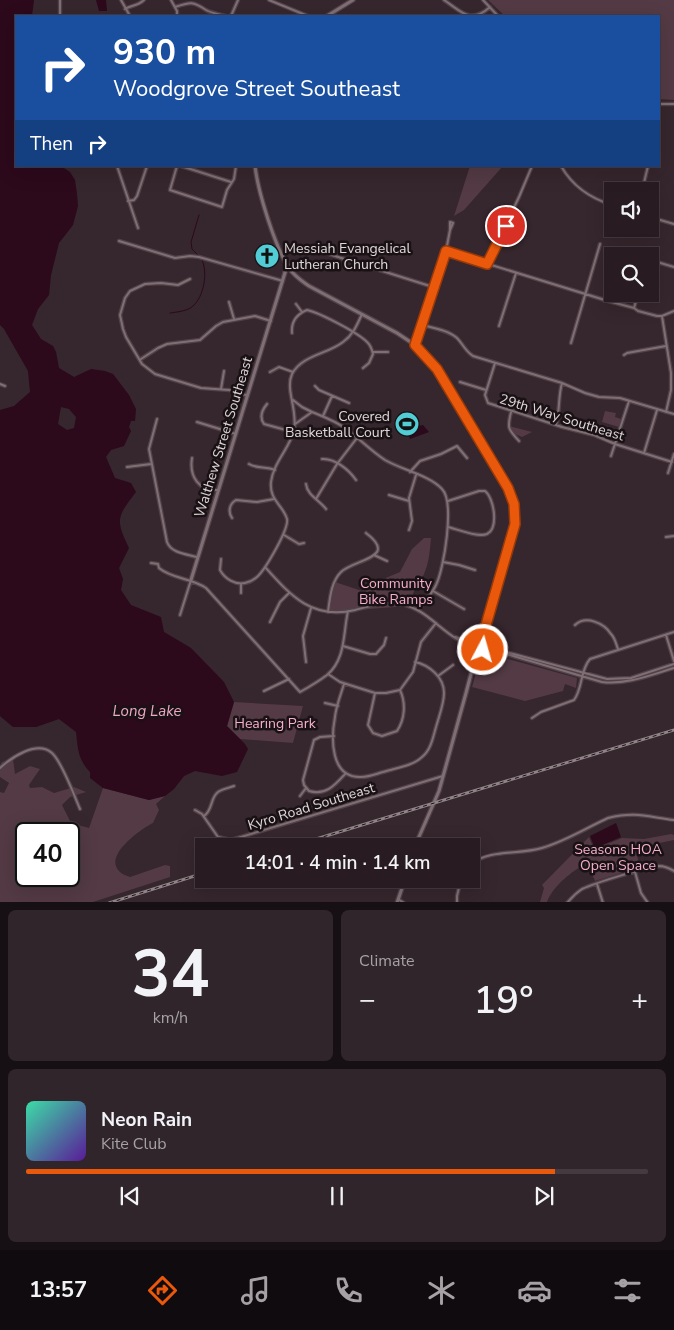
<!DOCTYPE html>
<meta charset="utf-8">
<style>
:root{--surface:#281c22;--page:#30252a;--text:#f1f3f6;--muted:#a5a1a5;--line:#443a40;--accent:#ea580c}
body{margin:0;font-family:"Nunito Sans",sans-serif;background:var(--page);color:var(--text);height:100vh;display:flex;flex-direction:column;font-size:19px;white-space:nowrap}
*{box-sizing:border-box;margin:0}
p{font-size:16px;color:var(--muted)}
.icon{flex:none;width:28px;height:28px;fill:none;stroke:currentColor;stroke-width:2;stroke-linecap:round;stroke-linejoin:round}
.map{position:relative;height:902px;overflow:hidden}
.drawer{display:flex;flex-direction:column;gap:8px;padding:8px;background:#160f13;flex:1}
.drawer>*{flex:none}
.top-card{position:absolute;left:15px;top:15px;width:645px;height:152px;border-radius:0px;box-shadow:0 5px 20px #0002,0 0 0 1px var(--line);background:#1a4fa0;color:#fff;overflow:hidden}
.tools{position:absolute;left:604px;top:182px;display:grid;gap:10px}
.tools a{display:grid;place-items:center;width:55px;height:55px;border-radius:0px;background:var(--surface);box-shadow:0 5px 20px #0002,0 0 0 1px var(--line);font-size:25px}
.speed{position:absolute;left:15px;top:822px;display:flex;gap:10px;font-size:25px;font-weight:700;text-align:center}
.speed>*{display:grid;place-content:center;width:65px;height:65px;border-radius:50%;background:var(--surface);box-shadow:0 5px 20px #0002,0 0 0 1px var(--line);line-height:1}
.speed .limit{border:2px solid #111;border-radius:8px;background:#fff;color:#111}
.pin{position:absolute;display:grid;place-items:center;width:42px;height:42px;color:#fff;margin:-21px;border:2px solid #fff;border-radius:50%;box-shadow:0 1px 5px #0007}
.me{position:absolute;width:55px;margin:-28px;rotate:6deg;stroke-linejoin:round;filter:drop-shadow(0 0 4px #0008)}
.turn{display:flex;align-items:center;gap:18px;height:105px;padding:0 15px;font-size:22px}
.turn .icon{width:65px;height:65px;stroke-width:2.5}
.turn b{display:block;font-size:35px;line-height:42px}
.then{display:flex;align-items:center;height:48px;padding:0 15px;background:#0003;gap:10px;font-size:19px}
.big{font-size:38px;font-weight:600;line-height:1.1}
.drawer .card{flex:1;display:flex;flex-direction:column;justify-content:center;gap:8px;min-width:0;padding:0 18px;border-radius:8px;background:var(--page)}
.drawer .dial{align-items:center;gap:0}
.dial b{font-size:65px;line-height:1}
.song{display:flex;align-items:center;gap:15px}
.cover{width:60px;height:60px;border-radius:8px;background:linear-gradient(135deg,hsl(160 70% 55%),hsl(270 70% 35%))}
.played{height:5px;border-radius:2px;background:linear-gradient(90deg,var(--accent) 85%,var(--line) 85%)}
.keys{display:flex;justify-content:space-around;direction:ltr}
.heat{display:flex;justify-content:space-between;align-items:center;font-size:28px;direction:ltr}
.drawer .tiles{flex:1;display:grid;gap:8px;grid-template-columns:1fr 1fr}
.card:last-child{grid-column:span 2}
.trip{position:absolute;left:195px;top:838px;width:285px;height:50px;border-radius:0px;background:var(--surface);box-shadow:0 5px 20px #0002,0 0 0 1px var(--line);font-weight:600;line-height:50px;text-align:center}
.dock{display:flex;height:80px;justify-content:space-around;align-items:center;background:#100b0e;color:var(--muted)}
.dock .icon{width:35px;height:35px}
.dock .active{color:var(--accent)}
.dock b{font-size:22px;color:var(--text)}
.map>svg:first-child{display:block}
.green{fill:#533a44;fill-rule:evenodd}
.water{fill:#2c091b;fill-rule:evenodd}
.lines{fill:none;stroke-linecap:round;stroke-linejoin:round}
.stream{stroke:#2c091b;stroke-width:1}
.street-casing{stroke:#504248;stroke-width:4.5}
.secondary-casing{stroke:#504248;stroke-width:5.5}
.street{stroke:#806e75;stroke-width:2}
.secondary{stroke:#806e75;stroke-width:3}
.rail-casing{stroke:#908388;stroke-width:3}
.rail{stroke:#191214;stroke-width:1;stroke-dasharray:4;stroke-linecap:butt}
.route-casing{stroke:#983908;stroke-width:12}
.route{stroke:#ea580c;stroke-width:9}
.labels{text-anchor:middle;stroke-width:5;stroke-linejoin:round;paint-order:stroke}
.poi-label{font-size:14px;fill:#e0d5d9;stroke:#191214;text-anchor:start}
.street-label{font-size:14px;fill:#e0d5d9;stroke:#191214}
.park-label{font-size:14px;fill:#f6aecc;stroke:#191214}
.water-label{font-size:15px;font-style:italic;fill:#eda7c4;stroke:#191214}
</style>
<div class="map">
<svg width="674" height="903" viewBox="0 0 674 903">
<rect width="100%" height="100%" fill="#36262d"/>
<!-- green -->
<path class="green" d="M488 0H674V100L659 99V16H505Z
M470 166H503L464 210 454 216Z
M605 411 616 413 615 417 621 419 619 427 602 422Z
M509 426 532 432 522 437C516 434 511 433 509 426Z
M424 538H431C430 550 429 563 424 574 419 585 411 593 409 606L328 612 335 582 362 591 381 580 400 572 412 549Z
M482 652 577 678 576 688 565 684 563 691 525 701 472 687Z
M234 702 303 706 293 743 240 739 227 726Z
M13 759 15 774 30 766 40 769 29 785 30 788 42 787 54 793 74 787 86 792 70 797 62 805 71 823 89 828 103 788 149 800 165 796 156 804 159 810 153 823C141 829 102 856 120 872 122 874 127 876 130 877L165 865 170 866V877L93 902H0V792L4 793 9 783 0 777V766L2 762ZM26 834H69V876H26Z
M671 834 674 835V840L635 848 640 867 595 881 587 863C572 871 553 886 547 902H540L544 888 542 885 589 837 594 849 622 838 644 839Z"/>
<!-- water -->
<path class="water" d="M0 0H34L32 16H16V166H61L70 172 75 180 77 194 78 206 73 225 59 243 51 275 49 295 38 309 32 325 41 339 53 346 56 352 59 368 74 377 91 369 105 371 113 374 129 395 136 409 135 421H131L129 427 131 431 124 446 111 450 106 457 115 478 131 483 136 492C117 517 115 519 129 548L119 568 123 579 121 590 131 605 161 617 164 632 191 648 224 682 234 702 227 726 245 744 248 749 237 772 222 776 195 771 184 776 174 789 165 796 149 800 103 788 90 778V772C78 759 78 750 76 732L59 719 36 727H13L0 716V410L14 406 30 392 28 371 4 329 0 325ZM61 407 69 409 76 417 74 428 67 430 58 424Z
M96 0H106L107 11H99Z
M423 425 429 432 410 439 407 431 409 428Z
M616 823 621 837 595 848 590 836Z"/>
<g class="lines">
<!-- stream -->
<path class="stream" d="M199 256 192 249 191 242 199 215
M170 313C177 312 188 311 193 306 204 296 208 273 202 260"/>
<defs>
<path id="street" d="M121 0 130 16
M171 0 177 11V16
M269 0 308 16
M444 0C461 11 470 25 490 7
M483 0 498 16
M175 7C190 2 193 1 206 10 211 13 219 14 225 16
M125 9C132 5 138 6 144 0
M60 16V0
M231 16 238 0
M659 104H674
M117 166 138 228
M177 166 170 190 222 207 227 190 234 179 236 166
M181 166 231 182
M561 166C573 187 590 198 612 205
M642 191 648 166
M128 201 134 200 137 196 147 166
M650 217 674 224
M450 222 453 223 450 230Z
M119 241 175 258 190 256 199 257 283 281
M316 250 433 287
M446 251 608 301 634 308 638 311 657 316H662L674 311
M650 262 654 261 674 267
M487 264 519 197 532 166
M190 279 178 285 161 283 145 284 130 291 125 298 120 315 123 329 126 337 142 364 155 374 201 388 229 390 246 395
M229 302 234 319
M296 304 302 312
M634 308 638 294
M662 316 671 373V390L666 412
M422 325C433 328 448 330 457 338 463 344 465 351 473 356L562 383 585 393 599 397 620 398 674 414
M499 326 516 273
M292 333C291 322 297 314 307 310 320 313 359 333 368 343 371 346 372 350 373 354L369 363 363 368
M571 343 600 244
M415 345 446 251 450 230
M373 352H388
M624 355 627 353 666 346
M141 359 158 348 167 344 200 340 216 326 223 322 255 316 271 321
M495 363 485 395 488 403 562 427 594 435 615 444 672 462
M270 372 279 367 293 372
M460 382 486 390
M0 384 5 386
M315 386 319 390 349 403
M221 389 224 371
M293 400 302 407 312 412
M267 404C262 410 259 417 264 424L293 432
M511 412C507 428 508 429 519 441
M323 416 332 396
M157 419 149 449 167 542C171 553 186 554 197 557
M197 422 236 434
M295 424 312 412C324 417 336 421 346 429 360 439 371 451 385 460 402 470 429 475 442 489 455 502 444 569 436 585 432 594 424 601 419 610
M556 425C560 411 558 397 562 383
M644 453 657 410
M611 456 629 401
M192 458C189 477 199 491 218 490
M322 459C335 458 349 470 356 480
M249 464C256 469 267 466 275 470
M127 467 151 464
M410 472 420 461 441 454 457 446 467 458
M668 473 674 454
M306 484C307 495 319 500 326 509
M389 495 409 501
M316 499 337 464 357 438
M232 518C228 512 229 504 236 500L257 502 274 499
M448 527C457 529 478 538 487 534 499 528 494 498 485 491H479L448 501
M409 530 412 521 409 498 416 475
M284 535 299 544 304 543
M666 537 674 536
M374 555 387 561
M221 559 220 570C225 579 235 585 245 583 250 582 255 579 258 576 266 568 289 529 287 519 283 505 269 500 271 482 273 463 290 448 294 430 298 410 285 390 292 374 302 355 328 354 343 342 353 335 357 325 362 314
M443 562 459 565 475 570
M151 563 158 564 159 568C172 579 192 578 206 588L300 692C309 687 319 681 327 675 346 659 343 633 348 611
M265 567C291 596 312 620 355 610 369 606 385 601 400 604 424 608 437 627 457 639 463 643 469 643 475 646
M433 591 464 609
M241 593V584
M328 612C330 598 331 582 341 572 355 559 399 558 366 533
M180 615 191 580
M270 622 280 602 289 593
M575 625C586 615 604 623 611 634 615 638 616 644 618 649
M666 635 674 661
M455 637 472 642 477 641
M486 645 491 648 607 679 631 678 674 664
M343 646 370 654H376L384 645 386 638
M483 650 489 649 602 682C627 685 650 675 674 668
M306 662 303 636 311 608
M328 674 340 682 375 693H386L400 690 413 672 421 642 436 623
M438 676 453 665
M344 684C341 694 336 706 335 717 331 738 330 778 361 777 369 777 376 774 383 772 395 768 413 766 422 757 431 750 433 737 436 727 439 716 444 704 444 693 444 677 429 665 415 662
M264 691 289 679
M375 693 368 725 373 733 382 736 397 731C405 719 406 703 400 690
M325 703 338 706
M532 718 541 712 574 700C583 688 580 670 590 659L674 632
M334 736 320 737 314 740 303 780 304 785 309 791C326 796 335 785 346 773
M0 768C12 757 37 740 52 753 62 762 74 795 80 809
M300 796 306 788
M195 810 202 814 218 837 231 840 443 776
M204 816C213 810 210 798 218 792 222 789 229 788 234 786
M471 864C491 849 518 855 542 848 566 841 586 828 608 818 636 811 648 817 674 820
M635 872 641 893 648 903
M597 884 603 903
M398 899 404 903
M457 903V896L461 879
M567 903C572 897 576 893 582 889 595 883 646 867 659 866 665 866 669 868 674 871"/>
<path id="secondary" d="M327 16 353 0
M255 166C258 192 275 247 289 268 294 276 302 281 309 286L397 333 415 345 430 360 457 401 512 497 516 513 514 530 481 637 476 644 477 651 466 693
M191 580 287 266
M475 666 479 653 486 646 483 637 487 622
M415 846 439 791 466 693
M397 903 405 879"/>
</defs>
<!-- street casing -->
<use href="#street" class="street-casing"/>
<!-- secondary casing -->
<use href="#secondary" class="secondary-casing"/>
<!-- street -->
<use href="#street" class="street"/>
<!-- secondary -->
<use href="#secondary" class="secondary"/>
<defs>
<path id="rail" d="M293 846 674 730
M109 903 204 873"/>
</defs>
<!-- rail casing -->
<use href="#rail" class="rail-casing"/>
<!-- rail -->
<use href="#rail" class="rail"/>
</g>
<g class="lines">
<defs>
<path id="route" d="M483 650 486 646 483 639 484 632 515 524 514 504 508 488 437 369 415 345 446 251 487 264 506 226"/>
</defs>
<!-- route casing -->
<use href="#route" class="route-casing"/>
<!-- route -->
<use href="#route" class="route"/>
</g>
<!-- icons -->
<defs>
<symbol id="church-disc" viewBox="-11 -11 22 22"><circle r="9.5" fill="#52ccd5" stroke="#191214"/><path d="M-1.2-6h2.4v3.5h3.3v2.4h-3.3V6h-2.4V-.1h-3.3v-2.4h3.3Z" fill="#111"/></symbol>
<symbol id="stadium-disc" viewBox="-11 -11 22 22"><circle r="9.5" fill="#52ccd5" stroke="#191214"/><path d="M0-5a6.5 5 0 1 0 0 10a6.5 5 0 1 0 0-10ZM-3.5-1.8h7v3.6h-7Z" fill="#111"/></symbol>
</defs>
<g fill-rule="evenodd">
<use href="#church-disc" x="253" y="242" width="28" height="28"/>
<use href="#stadium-disc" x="393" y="410" width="28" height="28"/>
</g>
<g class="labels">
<!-- poi labels -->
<g class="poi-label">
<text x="284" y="253">Messiah Evangelical<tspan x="284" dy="16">Lutheran Church</tspan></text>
<text x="390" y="421" text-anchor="end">Covered<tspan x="390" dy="16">Basketball Court</tspan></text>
</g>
<!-- street labels -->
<g class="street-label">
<text transform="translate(562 417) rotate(17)" y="5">29th Way Southeast</text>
<text transform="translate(223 437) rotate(-73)" y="5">Walthew Street Southeast</text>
<text transform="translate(311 806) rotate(-17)" y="5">Kyro Road Southeast</text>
</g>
<!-- park labels -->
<g class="park-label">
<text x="396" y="588">Community<tspan x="396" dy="16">Bike Ramps</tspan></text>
<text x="275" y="728">Hearing Park</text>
<text x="618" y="854">Seasons HOA<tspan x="618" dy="16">Open Space</tspan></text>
</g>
<!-- water labels -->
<g class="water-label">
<text x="147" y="716">Long Lake</text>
</g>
</g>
</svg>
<div class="tools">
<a><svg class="icon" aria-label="sound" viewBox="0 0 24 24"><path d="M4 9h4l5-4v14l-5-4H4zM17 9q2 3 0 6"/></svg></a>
<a><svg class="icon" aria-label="search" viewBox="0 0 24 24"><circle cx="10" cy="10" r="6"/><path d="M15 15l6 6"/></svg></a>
</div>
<div class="speed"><div class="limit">40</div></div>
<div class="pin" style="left:506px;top:226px;background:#d93025"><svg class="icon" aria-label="arrive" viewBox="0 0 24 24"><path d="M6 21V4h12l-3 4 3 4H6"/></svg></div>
<svg class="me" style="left:483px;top:650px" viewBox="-20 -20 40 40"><circle r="17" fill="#ea580c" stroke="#fff" stroke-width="3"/><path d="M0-11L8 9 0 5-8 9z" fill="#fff"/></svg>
<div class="trip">14:01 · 4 min · 1.4 km</div>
<div class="top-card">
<div class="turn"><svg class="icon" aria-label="right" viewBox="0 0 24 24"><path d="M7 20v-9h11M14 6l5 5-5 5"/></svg><div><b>930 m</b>Woodgrove Street Southeast</div></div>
<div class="then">Then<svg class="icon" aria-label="right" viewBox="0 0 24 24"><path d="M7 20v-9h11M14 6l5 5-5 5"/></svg></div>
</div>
</div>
<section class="drawer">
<div class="tiles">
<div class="card dial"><b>34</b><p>km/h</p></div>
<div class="card"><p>Climate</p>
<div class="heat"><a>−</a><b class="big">19°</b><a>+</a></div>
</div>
<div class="card">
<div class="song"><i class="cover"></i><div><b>Neon Rain</b><p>Kite Club</p></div></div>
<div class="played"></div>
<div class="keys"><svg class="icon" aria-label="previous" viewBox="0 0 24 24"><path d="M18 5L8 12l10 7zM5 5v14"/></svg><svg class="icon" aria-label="pause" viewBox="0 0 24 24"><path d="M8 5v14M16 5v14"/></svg><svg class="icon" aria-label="next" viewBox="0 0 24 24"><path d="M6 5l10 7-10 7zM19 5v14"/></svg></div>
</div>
</div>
</section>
<nav class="dock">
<b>13:57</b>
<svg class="icon active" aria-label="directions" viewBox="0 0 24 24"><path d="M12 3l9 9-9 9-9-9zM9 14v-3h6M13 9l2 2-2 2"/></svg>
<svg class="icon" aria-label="music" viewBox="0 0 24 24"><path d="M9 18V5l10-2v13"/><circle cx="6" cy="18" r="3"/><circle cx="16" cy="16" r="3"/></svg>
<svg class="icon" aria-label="phone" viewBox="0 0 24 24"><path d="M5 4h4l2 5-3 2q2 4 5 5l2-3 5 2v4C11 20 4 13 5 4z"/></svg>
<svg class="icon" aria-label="climate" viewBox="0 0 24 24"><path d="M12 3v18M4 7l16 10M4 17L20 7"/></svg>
<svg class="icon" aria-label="car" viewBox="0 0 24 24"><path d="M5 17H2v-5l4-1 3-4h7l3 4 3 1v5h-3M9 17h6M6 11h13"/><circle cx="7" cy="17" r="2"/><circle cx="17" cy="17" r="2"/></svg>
<svg class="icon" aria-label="filters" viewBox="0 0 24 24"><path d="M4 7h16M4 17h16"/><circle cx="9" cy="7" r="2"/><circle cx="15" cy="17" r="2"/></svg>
</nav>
